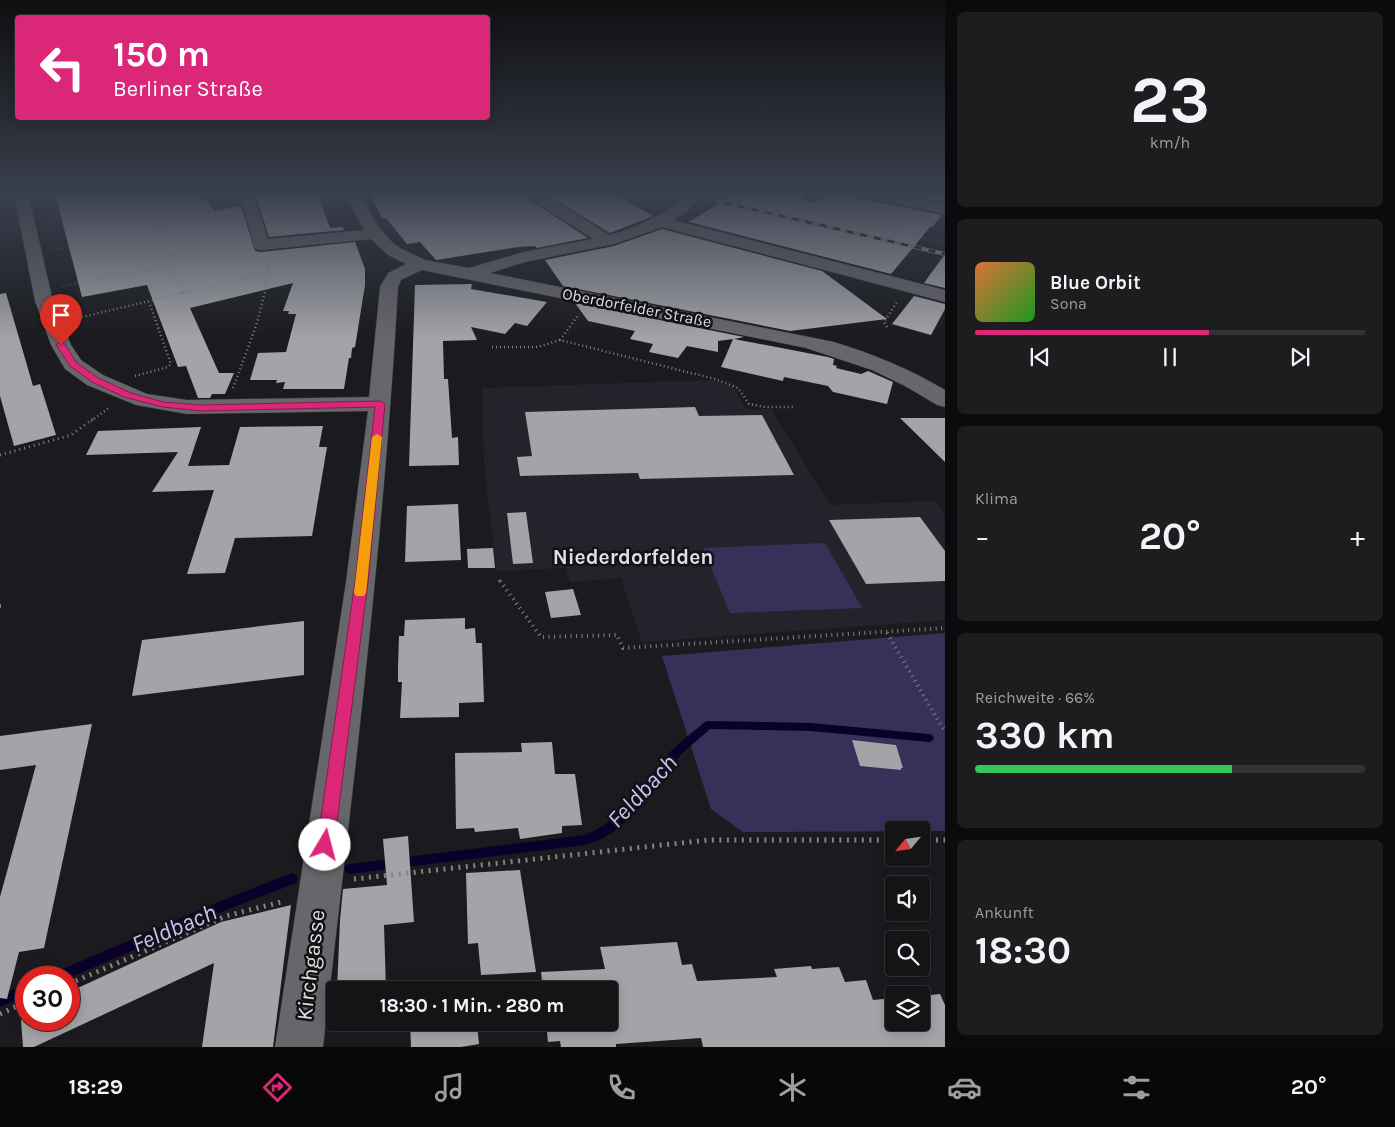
<!DOCTYPE html>
<html lang="de">
<meta charset="utf-8">
<style>
:root{--surface:#141417;--page:#1d1d20;--text:#f1f3f6;--muted:#9d9ea1;--line:#333336;--accent:#db2777}
body{margin:0;font-family:Karla,sans-serif;background:var(--page);color:var(--text);height:100vh;display:flex;flex-direction:column;font-size:19px;white-space:nowrap}
*{box-sizing:border-box;margin:0}
p{font-size:16px;color:var(--muted)}
.icon{flex:none;width:28px;height:28px;fill:none;stroke:currentColor;stroke-width:2;stroke-linecap:round;stroke-linejoin:round}
.map{position:relative;flex:1;overflow:hidden}
.details{display:flex;flex-direction:column;gap:12px;padding:12px;background:#0b0b0d;width:450px}
.details>*{flex:none}
.banner{position:absolute;left:15px;top:15px;width:475px;height:105px;border-radius:5px;box-shadow:0 2px 12px #0003,0 0 0 1px var(--line);background:#db2777;color:#fff;overflow:hidden}
.needle{width:32px;rotate:241deg}
.controls{position:absolute;left:885px;top:821px;display:grid;gap:10px}
.controls a{display:grid;place-items:center;width:45px;height:45px;border-radius:5px;background:var(--surface);box-shadow:0 2px 12px #0003,0 0 0 1px var(--line);font-size:25px}
.speed{position:absolute;left:15px;top:966px;display:flex;gap:10px;font-size:25px;font-weight:700;text-align:center}
.speed>*{display:grid;place-content:center;width:65px;height:65px;border-radius:50%;background:var(--surface);box-shadow:0 2px 12px #0003,0 0 0 1px var(--line);line-height:1}
.speed .limit{border:8px solid #d22;background:#fff;color:#111}
.pin{position:absolute;display:grid;place-items:center;width:42px;height:42px;color:#fff;margin:-51px -21px;border-radius:50% 50% 50% 0;rotate:-45deg;box-shadow:0 0 5px #0007}
.pin .icon{rotate:45deg}
.me{position:absolute;width:55px;margin:-28px;rotate:8deg;stroke-linejoin:round;filter:drop-shadow(0 0 4px #0008)}
.turn{display:flex;align-items:center;gap:18px;height:105px;padding:0 15px;font-size:22px}
.turn .icon{width:65px;height:65px;stroke-width:2.5}
.turn b{display:block;font-size:35px;line-height:42px}
.big{font-size:38px;font-weight:700;line-height:1.1}
.details .card{flex:1;display:flex;flex-direction:column;justify-content:center;gap:8px;min-width:0;padding:0 18px;border-radius:8px;background:var(--page)}
.details .dial{align-items:center;gap:0}
.dial b{font-size:65px;line-height:1}
.song{display:flex;align-items:center;gap:15px}
.cover{width:60px;height:60px;border-radius:8px;background:linear-gradient(135deg,hsl(20 70% 55%),hsl(120 70% 35%))}
.played{height:5px;border-radius:2px;background:linear-gradient(90deg,var(--accent) 60%,var(--line) 60%)}
.keys{display:flex;justify-content:space-around;direction:ltr}
.heat{display:flex;justify-content:space-between;align-items:center;font-size:28px;direction:ltr}
.charge{height:8px;border-radius:4px;background:linear-gradient(90deg,#34c759 66%,var(--line) 0)}
.trip{position:absolute;left:326px;top:981px;width:292px;height:50px;border-radius:5px;background:var(--surface);box-shadow:0 2px 12px #0003,0 0 0 1px var(--line);font-weight:700;line-height:50px;text-align:center}
.tabs{display:flex;height:80px;justify-content:space-around;align-items:center;background:#080809;color:var(--muted)}
.tabs .icon{width:35px;height:35px}
.tabs .current{color:var(--accent)}
.tabs b{font-size:22px;color:var(--text)}
main{display:flex;flex:1;min-height:0}
.map>svg:first-child{display:block}
.built{fill:#24232c}
.green{fill:#353159}
.lines{fill:none;stroke-linecap:round;stroke-linejoin:round}
.stream{fill:#0a002a;fill-rule:evenodd}
.building{fill:#a3a3a8}
.minor-casing{stroke:#363639;stroke-width:1}
.path-far4{stroke:#848487;stroke-width:2;stroke-dasharray:0.5 2.5;stroke-linecap:butt}
.path-far3{stroke:#848487;stroke-width:2.5;stroke-dasharray:1 3;stroke-linecap:butt}
.path-far2{stroke:#848487;stroke-width:3;stroke-dasharray:1 4;stroke-linecap:butt}
.path-far1{stroke:#848487;stroke-width:4;stroke-dasharray:1 4.5;stroke-linecap:butt}
.path{stroke:#848487;stroke-width:5;stroke-dasharray:2 5.5;stroke-linecap:butt}
.minor{fill:#67666b;fill-rule:evenodd}
.rail-casing{stroke:#8c8c8f;stroke-width:4}
.rail{stroke:#121215;stroke-width:2.5;stroke-dasharray:7;stroke-linecap:butt}
.route{fill:#db2777;stroke:#8e194d}
.slow{fill:#f59e0b}
.labels{text-anchor:middle;stroke-width:5;stroke-linejoin:round;paint-order:stroke}
.far-street-label{font-size:16px;fill:#dfdfe1;stroke:#121215}
.quarter-label{font-size:21px;font-weight:bold;fill:#dfdfe1;stroke:#121215}
.near-street-label{font-size:22px;fill:#dfdfe1;stroke:#121215}
.near-water-label{font-size:24px;font-style:italic;fill:#c6c4f7;stroke:#121215}
</style>
<main>
<div class="map">
<svg width="945" height="1047" viewBox="0 0 945 1047">
<rect width="100%" height="100%" fill="#1b1b1f"/>
<!-- built -->
<path class="built" d="M714 380 734 387 745 408 753 410 771 409 830 505 935 501 945 513V620L642 642 621 578 570 582 566 568 496 571 484 463 482 388Z"/>
<!-- green -->
<path class="green" d="M825 543 862 608 730 613 703 548Z
M945 633V831L743 832 711 809 662 656Z"/>
<g class="lines">
<!-- stream -->
<path class="stream" d="M708 721 811 723 929 734 932 735 934 738 932 741 929 742 811 731 710 729C700 738 688 747 679 757 655 784 636 821 603 838 597 841 591 843 585 845L350 874 346 873 344 869 346 865 350 864 585 835C625 819 644 780 672 750 682 740 694 731 705 722Z
M292 873 296 875 298 879 296 883 229 909 69 978H49L51 974 223 900Z
M26 984V996L0 1007V995Z"/>
</g>
<!-- building -->
<path class="building" d="M67 193H198L215 211 241 206 255 251 261 252 355 242 365 269V285L355 347 352 348 351 358H349L344 389H283L285 382 276 383 277 380H250L258 353 286 352 296 314H288L289 311H283L293 283 190 308 219 373H234L225 394H212L210 398H198L186 366 178 367 147 285 82 297 55 194Z
M291 193H317L330 228 343 227 344 230 269 237 256 196Z
M369 193H519L588 238 537 248 535 246 518 247 436 260 420 242 407 244 386 218H382Z
M559 193 568 195 583 193H613L653 216 610 233 547 195Z
M736 193H806L804 197 806 200 813 202 820 200 825 193H853L857 198 942 215 932 227 931 226 891 274 689 222Z
M892 193H927L945 196V202Z
M662 229 822 271 887 319 790 331 563 286 545 260 614 246Z
M945 254V288L924 283Z
M472 284 471 289 547 302 527 326 515 323 505 334 471 327 477 340 443 341 444 379H448L452 438 458 437 459 465 409 466 415 285Z
M6 293 33 386 40 384 56 435 14 446 0 396V294Z
M914 296 945 304V309L931 335 892 324Z
M575 303 744 337 734 339 828 357 834 359 833 365 837 366 836 368 861 374 868 371 893 382 887 404 833 392 828 386 784 377 783 381 721 367 733 339 718 341V352L687 346 678 358 649 352 653 344 630 339 635 331 588 321Z
M695 407 699 416 762 415 794 475 640 479 638 473 520 476 517 457 532 456 525 412Z
M900 418H945V462Z
M323 426 319 447H327L312 536 235 538 225 573 187 574 214 490 152 492 178 452 86 455 98 431 201 427 188 466 229 465 240 427Z
M458 504 461 560 405 562 407 506Z
M526 512 533 563 513 564 507 513Z
M920 517 945 551V581L866 584 829 520Z
M493 548 495 568H468L467 549Z
M573 589 581 615 551 618 545 592Z
M465 618V629L475 628 476 643H482L484 702 459 703V717L400 718 402 682H398V667L399 636H404L405 620Z
M304 621V675L132 696 142 640Z
M92 724 44 948 19 952 7 999 0 998V897L36 765 0 770V736Z
M852 740 896 745 903 768H901V770L860 766Z
M552 742 555 774H575L582 825 562 826V833L520 839 518 828 475 832 474 828 456 829 455 753 522 752 521 743Z
M408 836 414 922 384 925 386 990H337L340 920 343 889 387 885 383 839Z
M520 870 536 972 481 975 478 943 468 944 466 873Z
M291 905 273 1047H202L214 963 34 1047H23L21 1020H69V992L221 922Z
M677 942 682 965 692 964 697 981 777 977 774 969 811 966 812 969 839 967 845 982 866 980 873 1000 894 998V1022H921V996L940 994 945 1005V1047H703L701 1038 616 1044V1047H561L560 1041 548 1042 546 1022H610V990H543L541 972 605 969 600 947Z
M410 1022H477L479 1044 461 1047H411Z"/>
<g class="lines">
<defs>
<path id="minor" d="M14 193H28L53 301 71 345 81 360 103 375 147 394 187 400 369 397 380 287 388 273 406 264 388 255 371 239 261 250 255 249 239 193H253L268 239 364 230 345 193H359L378 226 391 241 400 248 425 260 469 268 524 252 593 239 526 196 524 193H541L610 235C640 227 666 213 690 193H705L686 212 673 220 945 290V302L662 227 614 244 525 262 490 273 834 342C873 354 910 369 945 390V407L937 405 905 386 872 370 806 348 422 270 401 280 398 287C384 541 352 794 323 1047H275L346 582 368 411 187 414 136 405 87 385 65 369 51 345 35 301Z
M808 193H823C819 199 815 201 808 199L806 196Z
M855 193H883L945 204V214L862 197 857 196Z"/>
</defs>
<!-- minor casing -->
<use href="#minor" class="minor-casing"/>
<!-- path-far4 -->
<path class="path-far4" d="M149 193C163 212 162 234 159 257L187 292
M716 194 805 212
M40 195 56 193
M814 214 945 243
M160 220 230 207
M46 221 157 204
M54 250 162 233
M159 257 240 240
M62 286 167 267
M182 293 268 273
M265 293 269 262"/>
<!-- path-far3 -->
<path class="path-far3" d="M74 319 187 292
M887 327 884 322 897 302
M560 340 579 314
M492 347H538L560 340 715 379 738 388 749 404 765 407H795
M135 376 168 367 171 364 149 302
M233 388 256 326 265 292
M91 421 109 408"/>
<!-- path-far2 -->
<path class="path-far2" d="M0 455 71 435 93 419
M499 580 500 582"/>
<!-- path-far1 -->
<path class="path-far1" d="M500 581 541 637 617 635 623 648 945 628
M0 606H4
M887 633 945 732"/>
<!-- path -->
<path class="path" d="M921 840H945
M354 879 708 840H894
M69 984 226 916 285 901
M0 1014 26 1002"/>
<!-- minor -->
<use href="#minor" class="minor"/>
<defs>
<path id="rail" d="M683 193 945 254"/>
</defs>
<!-- rail casing -->
<use href="#rail" class="rail-casing"/>
<!-- rail -->
<use href="#rail" class="rail"/>
</g>
<!-- sky -->
<linearGradient id="sky" x2="0" y2="1"><stop stop-color="#0f0f11"/><stop offset="0.57" stop-color="#393f4d"/><stop offset="1" stop-color="#393f4d" stop-opacity="0"/></linearGradient>
<rect width="945" height="339" fill="url(#sky)"/>
<!-- route -->
<path class="route" d="M58 343H64L76 362 98 378 131 393 163 402 201 405 380 401 385 404 368 582 334 845 331 851 325 853 319 851 317 845 355 582 375 407 201 411 163 407 124 397 92 382 70 366 56 345Z"/>
<!-- slow -->
<path class="slow" d="M377 434 382 437 366 593 364 596H356L354 593 372 437Z"/>
<g class="labels">
<!-- far-street labels -->
<g class="far-street-label">
<text transform="translate(637 307) rotate(11)" y="6">Oberdorfelder Straße</text>
</g>
<!-- quarter labels -->
<g class="quarter-label">
<text x="633" y="564">Niederdorfelden</text>
</g>
<!-- near-street labels -->
<g class="near-street-label">
<text transform="translate(310 965) rotate(-83)" y="8">Kirchgasse</text>
</g>
<!-- near-water labels -->
<g class="near-water-label">
<text transform="translate(642 791) rotate(-47)" y="8">Feldbach</text>
<text transform="translate(174 928) rotate(-23)" y="8">Feldbach</text>
</g>
</g>
</svg>
<div class="controls">
<a><svg class="needle" viewBox="-14 -14 28 28"><path d="M0-13l5 13h-10z" fill="#e53935"/><path d="M0 13l5-13h-10z" fill="#9d9ea1"/></svg></a>
<a><svg class="icon" aria-label="sound" viewBox="0 0 24 24"><path d="M4 9h4l5-4v14l-5-4H4zM17 9q2 3 0 6"/></svg></a>
<a><svg class="icon" aria-label="search" viewBox="0 0 24 24"><circle cx="10" cy="10" r="6"/><path d="M15 15l6 6"/></svg></a>
<a><svg class="icon" aria-label="layers" viewBox="0 0 24 24"><path d="M12 4l9 5-9 5-9-5zM3 14l9 5 9-5"/></svg></a>
</div>
<div class="speed"><div class="limit">30</div></div>
<div class="pin" style="left:61px;top:345px;background:#d93025"><svg class="icon" aria-label="arrive" viewBox="0 0 24 24"><path d="M6 21V4h12l-3 4 3 4H6"/></svg></div>
<svg class="me" style="left:325px;top:845px" viewBox="-20 -20 40 40"><circle r="19" fill="#fff"/><path d="M0-13L10 11 0 6-10 11z" fill="#db2777"/></svg>
<div class="trip">18:30 · 1 Min. · 280 m</div>
<div class="banner">
<div class="turn"><svg class="icon" aria-label="left" viewBox="0 0 24 24"><path d="M17 20v-9H6M10 6l-5 5 5 5"/></svg><div><b>150 m</b>Berliner Straße</div></div>
</div>
</div>
<section class="details">
<div class="card dial"><b>23</b><p>km/h</p></div>
<div class="card">
<div class="song"><i class="cover"></i><div><b>Blue Orbit</b><p>Sona</p></div></div>
<div class="played"></div>
<div class="keys"><svg class="icon" aria-label="previous" viewBox="0 0 24 24"><path d="M18 5L8 12l10 7zM5 5v14"/></svg><svg class="icon" aria-label="pause" viewBox="0 0 24 24"><path d="M8 5v14M16 5v14"/></svg><svg class="icon" aria-label="next" viewBox="0 0 24 24"><path d="M6 5l10 7-10 7zM19 5v14"/></svg></div>
</div>
<div class="card"><p>Klima</p>
<div class="heat"><a>−</a><b class="big">20°</b><a>+</a></div>
</div>
<div class="card"><p>Reichweite · 66%</p><b class="big">330 km</b><div class="charge"></div></div>
<div class="card"><p>Ankunft</p><b class="big">18:30</b></div>
</section>
</main>
<nav class="tabs">
<b>18:29</b>
<svg class="icon current" aria-label="directions" viewBox="0 0 24 24"><path d="M12 3l9 9-9 9-9-9zM9 14v-3h6M13 9l2 2-2 2"/></svg>
<svg class="icon" aria-label="music" viewBox="0 0 24 24"><path d="M9 18V5l10-2v13"/><circle cx="6" cy="18" r="3"/><circle cx="16" cy="16" r="3"/></svg>
<svg class="icon" aria-label="phone" viewBox="0 0 24 24"><path d="M5 4h4l2 5-3 2q2 4 5 5l2-3 5 2v4C11 20 4 13 5 4z"/></svg>
<svg class="icon" aria-label="climate" viewBox="0 0 24 24"><path d="M12 3v18M4 7l16 10M4 17L20 7"/></svg>
<svg class="icon" aria-label="car" viewBox="0 0 24 24"><path d="M5 17H2v-5l4-1 3-4h7l3 4 3 1v5h-3M9 17h6M6 11h13"/><circle cx="7" cy="17" r="2"/><circle cx="17" cy="17" r="2"/></svg>
<svg class="icon" aria-label="filters" viewBox="0 0 24 24"><path d="M4 7h16M4 17h16"/><circle cx="9" cy="7" r="2"/><circle cx="15" cy="17" r="2"/></svg>
<b>20°</b>
</nav>
